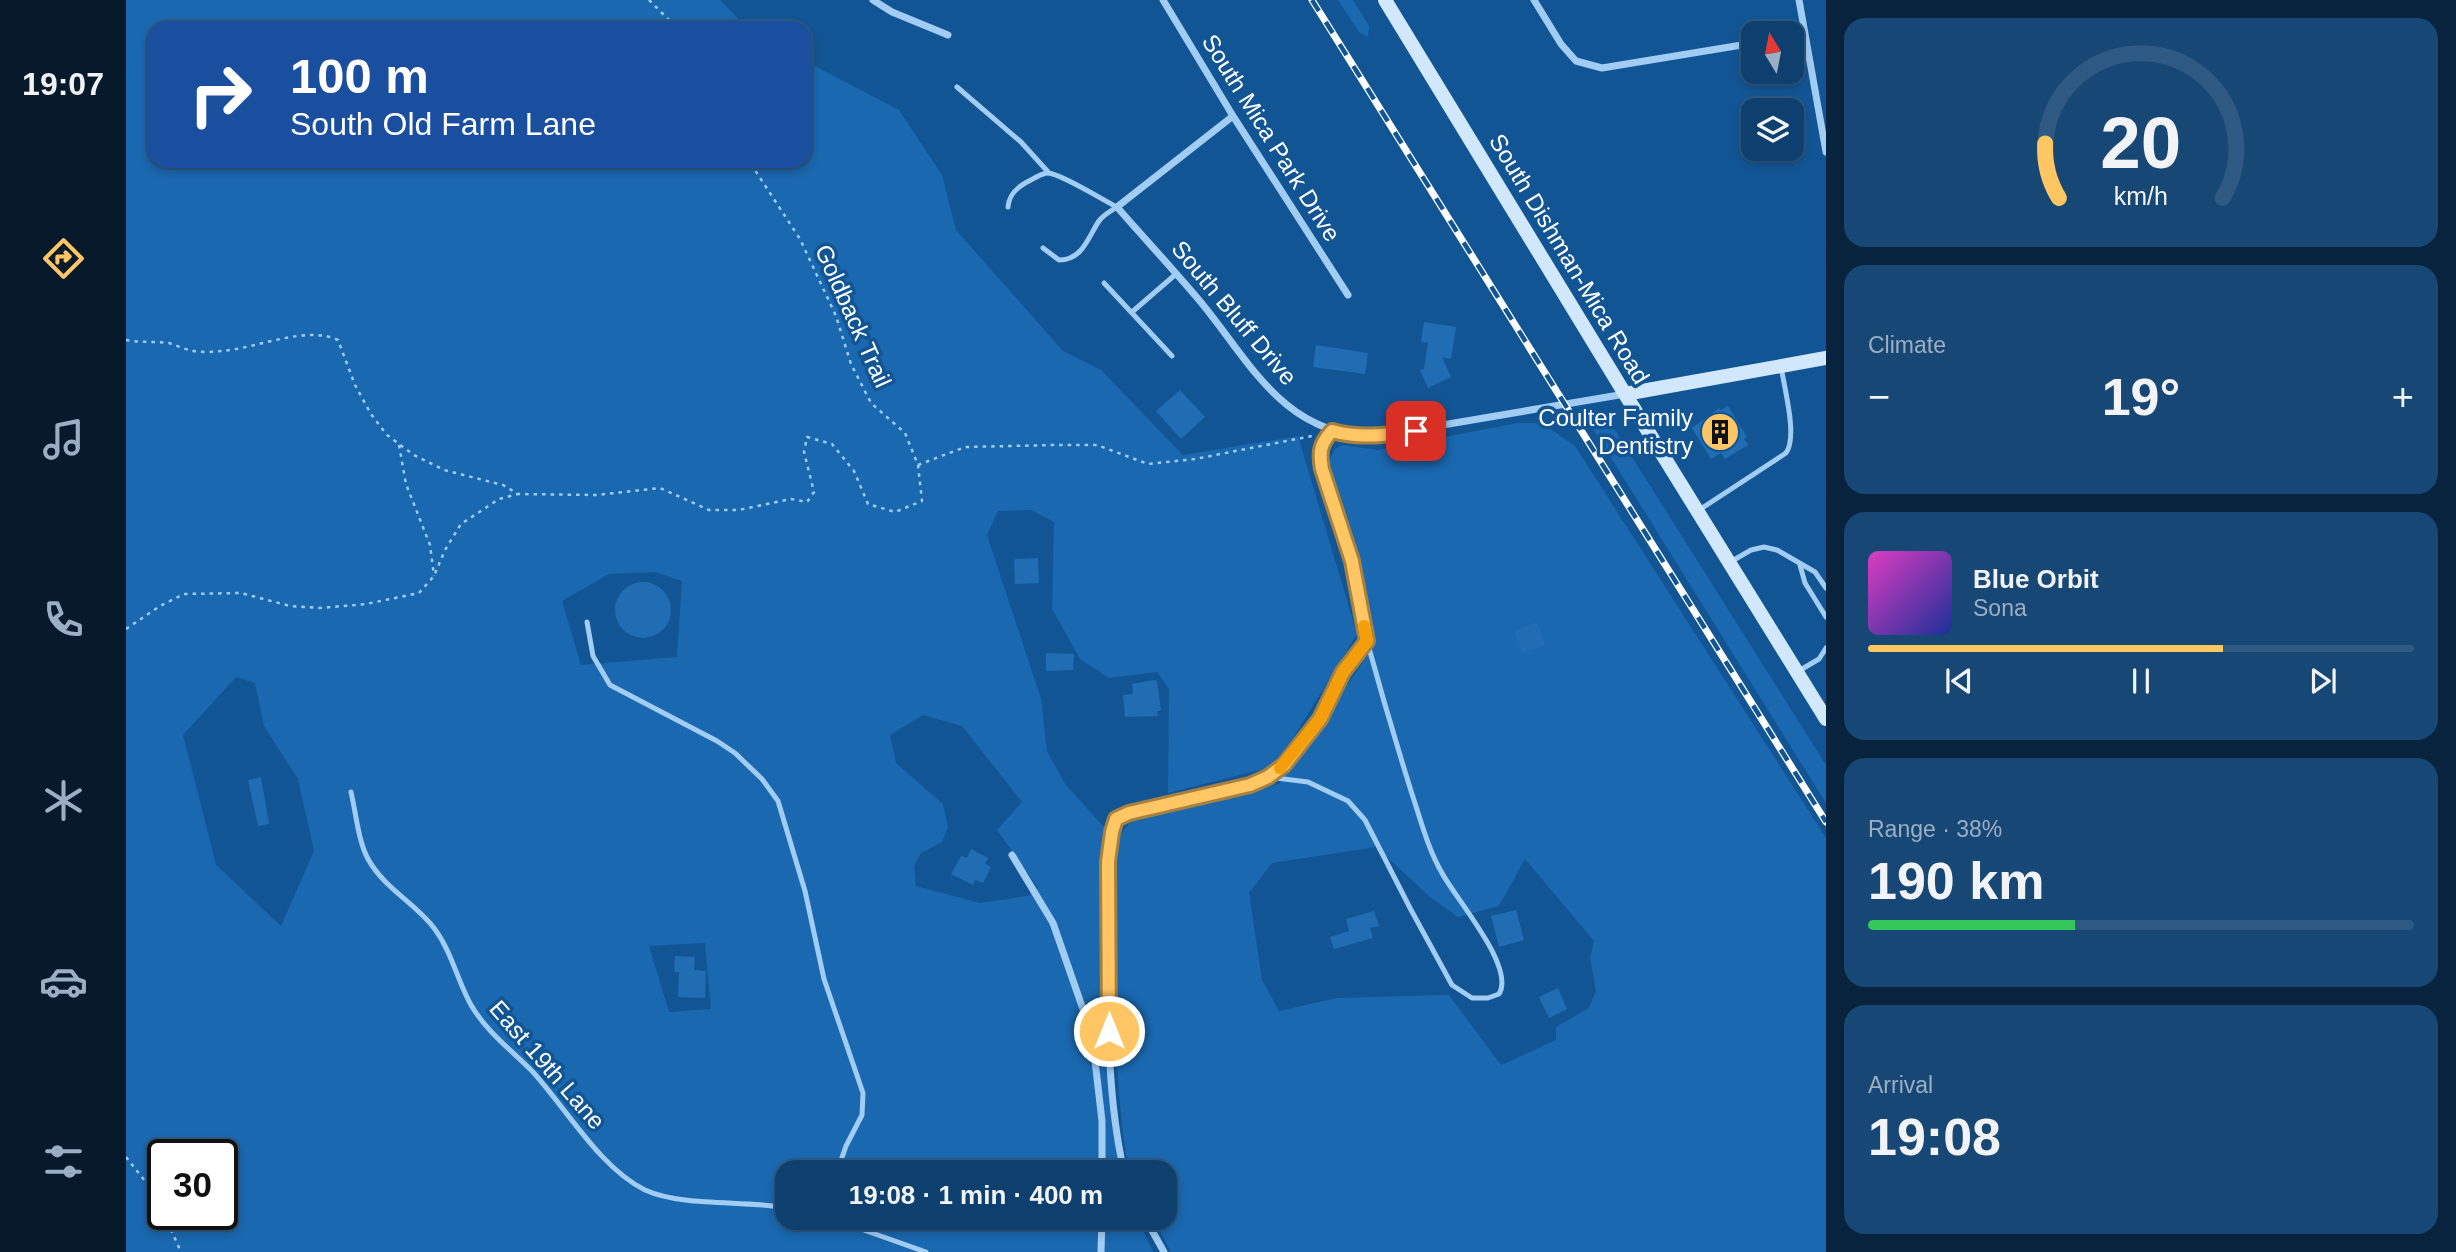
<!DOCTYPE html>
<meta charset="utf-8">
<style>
:root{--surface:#0e406f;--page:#174774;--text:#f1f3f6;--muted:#9bafc3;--line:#2e5982;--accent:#ffc663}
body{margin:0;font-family:Arial,sans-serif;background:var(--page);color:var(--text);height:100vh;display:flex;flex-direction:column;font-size:26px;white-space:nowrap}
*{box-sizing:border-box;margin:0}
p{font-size:23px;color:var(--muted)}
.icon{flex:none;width:38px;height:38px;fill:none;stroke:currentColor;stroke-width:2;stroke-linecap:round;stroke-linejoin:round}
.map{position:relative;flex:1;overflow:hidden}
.side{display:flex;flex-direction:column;gap:18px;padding:18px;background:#08233d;width:630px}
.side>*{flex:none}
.guide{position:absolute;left:21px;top:21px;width:665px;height:147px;border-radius:21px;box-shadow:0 4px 10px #0003,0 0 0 2px var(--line);background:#1a4fa0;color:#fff;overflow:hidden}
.needle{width:46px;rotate:350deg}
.tools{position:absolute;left:1615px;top:21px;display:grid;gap:14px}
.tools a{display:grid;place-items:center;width:63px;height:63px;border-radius:14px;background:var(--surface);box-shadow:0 4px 10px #0003,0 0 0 2px var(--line);font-size:35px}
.speed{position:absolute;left:21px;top:1139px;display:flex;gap:14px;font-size:35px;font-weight:700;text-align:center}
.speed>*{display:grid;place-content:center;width:91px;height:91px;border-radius:50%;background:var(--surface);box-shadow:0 4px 10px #0003,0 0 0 2px var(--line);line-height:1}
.speed .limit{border:4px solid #111;border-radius:10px;background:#fff;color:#111}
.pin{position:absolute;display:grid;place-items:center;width:60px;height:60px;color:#fff;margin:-30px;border-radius:14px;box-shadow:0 4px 10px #0006}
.me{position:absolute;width:77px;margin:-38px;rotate:0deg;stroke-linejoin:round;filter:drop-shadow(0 0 5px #0008)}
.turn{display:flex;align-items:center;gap:24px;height:147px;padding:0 28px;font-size:32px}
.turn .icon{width:91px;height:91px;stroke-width:2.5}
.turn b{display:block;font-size:49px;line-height:60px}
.big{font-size:52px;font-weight:700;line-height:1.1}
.side .widget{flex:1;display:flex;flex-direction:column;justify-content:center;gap:10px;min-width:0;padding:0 24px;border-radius:21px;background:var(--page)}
.side .dial{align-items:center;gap:0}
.dial svg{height:182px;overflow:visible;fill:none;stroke:var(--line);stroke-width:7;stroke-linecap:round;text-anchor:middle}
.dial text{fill:var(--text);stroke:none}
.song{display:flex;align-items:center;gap:21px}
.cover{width:84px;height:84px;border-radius:10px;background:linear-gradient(135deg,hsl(310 70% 55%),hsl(230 70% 35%))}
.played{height:7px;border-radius:4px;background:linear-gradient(90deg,var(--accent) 65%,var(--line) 65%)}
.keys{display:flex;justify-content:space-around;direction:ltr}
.heat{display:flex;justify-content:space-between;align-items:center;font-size:38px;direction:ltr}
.charge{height:10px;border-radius:5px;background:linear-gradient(90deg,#34c759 38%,var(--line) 0)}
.trip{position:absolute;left:649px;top:1160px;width:402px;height:70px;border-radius:21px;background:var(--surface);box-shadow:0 4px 10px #0003,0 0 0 2px var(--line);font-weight:700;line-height:70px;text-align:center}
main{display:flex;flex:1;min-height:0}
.menu{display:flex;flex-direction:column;width:126px;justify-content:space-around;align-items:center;background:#061a2c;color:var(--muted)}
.menu .icon{width:49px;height:49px}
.menu .active{color:var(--accent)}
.menu b{font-size:32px;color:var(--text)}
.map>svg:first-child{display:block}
.green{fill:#1a68af;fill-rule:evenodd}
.building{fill:#206db4}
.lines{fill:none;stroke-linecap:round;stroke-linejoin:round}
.path{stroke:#a1ccf3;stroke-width:2.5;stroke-dasharray:3.5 5;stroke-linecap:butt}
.service{stroke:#a1ccf3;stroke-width:5}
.minor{stroke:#a1ccf3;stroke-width:7}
.secondary{stroke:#d0e7fc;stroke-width:14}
.rail-casing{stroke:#fff;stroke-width:7}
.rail{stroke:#125594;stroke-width:4.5;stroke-dasharray:13;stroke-linecap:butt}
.route-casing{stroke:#a68140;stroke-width:18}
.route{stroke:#ffc663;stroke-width:12}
.slow{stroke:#f59e0b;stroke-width:12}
.labels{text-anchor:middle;stroke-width:7;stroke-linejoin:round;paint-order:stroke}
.street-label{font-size:24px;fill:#fff;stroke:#125594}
.poi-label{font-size:24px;fill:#fff;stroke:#125594;text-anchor:end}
</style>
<main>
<nav class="menu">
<b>19:07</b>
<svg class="icon active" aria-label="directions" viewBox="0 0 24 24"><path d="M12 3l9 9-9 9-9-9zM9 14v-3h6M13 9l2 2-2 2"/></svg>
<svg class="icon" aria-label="music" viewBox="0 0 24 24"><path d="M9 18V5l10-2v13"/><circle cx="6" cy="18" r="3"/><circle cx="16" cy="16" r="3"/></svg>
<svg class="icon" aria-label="phone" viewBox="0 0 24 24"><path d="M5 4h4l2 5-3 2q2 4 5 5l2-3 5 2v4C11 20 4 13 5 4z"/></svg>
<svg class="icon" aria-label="climate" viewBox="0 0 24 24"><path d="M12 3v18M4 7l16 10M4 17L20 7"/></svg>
<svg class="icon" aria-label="car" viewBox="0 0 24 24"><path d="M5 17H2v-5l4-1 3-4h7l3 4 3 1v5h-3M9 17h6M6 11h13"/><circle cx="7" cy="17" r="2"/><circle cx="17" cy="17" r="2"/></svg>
<svg class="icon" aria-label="filters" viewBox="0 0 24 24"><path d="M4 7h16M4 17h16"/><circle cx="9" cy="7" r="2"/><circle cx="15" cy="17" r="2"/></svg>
</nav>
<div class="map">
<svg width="1700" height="1252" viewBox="0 0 1700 1252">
<rect width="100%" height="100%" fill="#125594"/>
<!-- green -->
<path class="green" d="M0 0H594L621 28H28V161H679V61L773 110 816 175 830 230 937 351 975 370 1057 455 1172 436 1231 634 1150 766 1042 793 1043 689 1031 672 983 678 954 659 926 609 928 522 905 510 872 511 861 535 915 699 921 751 939 784 978 827C978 943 975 1058 993 1172H662V1218H1011L1027 1252H0ZM529 572 556 581 551 657 455 665 436 601 483 574ZM110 677 129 683 138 726 172 779 188 851 155 926 90 865 57 735ZM797 715 836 726 896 802 871 830 912 888 902 896 854 903 790 886 788 866 795 853 816 842 822 827 817 804 770 763 764 735ZM579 943 585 1009 543 1012 523 946ZM37 1155H96V1214H37Z
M1212 0H1227L1243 26 1242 37 1233 32Z
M1477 413 1485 418 1489 430 1700 765V803L1459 416Z
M1391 423H1416L1449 446 1700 838V1252H1045L1027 1218H1040V1172H1003C985 1070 989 966 988 862L995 834 1005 821 1153 784 1248 646 1225 539 1203 468V461L1209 449 1217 445 1251 450ZM1250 847 1304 897 1332 917 1373 906 1399 859 1468 941 1464 958 1470 991 1463 1008 1430 1027V1040L1375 1065 1323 995 1211 998 1153 1011 1136 980 1123 893 1146 863Z"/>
<!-- building -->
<path class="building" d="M1298 322 1330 327 1325 359 1316 357 1325 377 1302 388 1294 370 1298 369 1302 343 1295 342Z
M1190 345 1242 353 1239 374 1187 367Z
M1054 390 1079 417 1055 439 1030 411Z
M1602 406 1621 437 1618 439 1622 445 1599 459 1595 453 1585 459 1566 428 1593 408 1595 410Z
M912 558 913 583 889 584 888 559Z
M489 610a28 28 0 1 1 56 0a28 28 0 1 1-56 0Z
M1411 622 1419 645 1396 653 1388 631Z
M920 653 948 654 947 670 920 671Z
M1028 680 1031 681 1035 711H1031L1032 716 999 717 997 695 1007 694 1006 684Z
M135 777 143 824 132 826 122 780Z
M845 849 862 858 859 864 865 867 857 883 849 880 847 885 825 874 835 856 841 858Z
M1390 910 1398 940 1373 947 1365 916Z
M1248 911 1253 926 1244 928 1247 938 1208 949 1204 937 1223 931 1220 919Z
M549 956 569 957 568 970 580 971 579 998 552 997 553 972H548Z
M1432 988 1441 1009 1423 1018 1413 997Z"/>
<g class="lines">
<!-- path -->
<path class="path" d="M523 0 551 28
M0 340C14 343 29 341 43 343 50 345 57 349 64 350 73 353 86 352 96 351 132 348 180 325 212 340L229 385 245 414 261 435 288 455 318 470 377 485 392 494 471 495 534 488 583 510H613L665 499 681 502 688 492 678 452 681 437 706 444 728 471 742 504 769 512 796 501 792 465 779 433 745 403 725 364 710 316 674 239 623 161
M273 445 280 484 304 545 308 576
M792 465 839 447 929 445H971L1022 464 1069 459 1186 436
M0 629 34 606 58 594 115 593 164 606 194 608 240 604 293 593 308 576 319 550 335 524 373 499 392 494
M0 1157 19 1181 37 1212
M38 1214 55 1252"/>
<!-- service -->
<path class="service" d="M831 87 895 142 923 173
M882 207C883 195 890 188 901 182 907 179 914 174 921 173 932 172 977 200 991 207 985 211 977 215 973 221 962 237 957 260 933 260L917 248
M978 283 1046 356
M1006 312 1050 274
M1573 510 1660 453C1672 437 1658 387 1655 366
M1606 561 1625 550 1638 547 1651 550 1689 572 1700 588
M1674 565 1679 583 1700 617
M461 622 467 656 484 685 591 741 609 753 636 779 652 801 679 891 698 979 737 1093 736 1115 720 1146 711 1172
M1671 672 1693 659 1700 648
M1142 777 1182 782 1222 801 1239 820 1284 908 1326 985 1346 998H1362L1373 994C1390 967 1329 898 1316 873 1302 849 1295 821 1286 794 1270 743 1255 692 1241 641
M225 792C230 813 232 840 242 859 258 888 289 903 308 928 326 952 331 980 345 1005 360 1031 385 1050 406 1071 440 1108 474 1168 519 1190 556 1207 620 1200 662 1208
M704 1218 800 1252"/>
<!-- minor -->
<path class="minor" d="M747 0 766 12 822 35
M1037 0 1107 116 1222 295
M1408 0 1435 44 1450 61 1476 68 1628 43
M1673 0 1700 152
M1666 37 1678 35
M1107 116 991 207C1018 238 1046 268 1073 300 1124 361 1155 433 1246 437L1499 394
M886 855 927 923 966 1035 976 1121V1172
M998 1172C980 1092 982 1008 982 926 982 892 976 851 990 819L998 815 1124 785 1142 777 1158 765 1194 719 1217 672 1241 641 1226 561 1193 453 1196 441 1206 431
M1019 1218 1038 1252
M975 1252 976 1218"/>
<!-- secondary -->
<path class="secondary" d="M1259 0 1499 394 1700 719
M1499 394 1700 358"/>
<defs>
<path id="rail" d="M1186 0 1700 822"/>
</defs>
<!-- rail casing -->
<use href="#rail" class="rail-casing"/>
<!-- rail -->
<use href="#rail" class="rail"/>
</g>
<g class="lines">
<defs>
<path id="route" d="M983 1031 982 862 986 832 990 819 1003 813 1124 785 1142 777 1158 765 1194 719 1217 672 1241 641 1226 561 1196 469C1193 452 1194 444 1206 431 1235 439 1260 435 1290 431"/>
</defs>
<!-- route casing -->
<use href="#route" class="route-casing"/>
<!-- route -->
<use href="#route" class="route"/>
<!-- slow -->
<path class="slow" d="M1154 768 1194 719 1217 672 1241 641 1238 626"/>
</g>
<!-- icons -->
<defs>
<symbol id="building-disc" viewBox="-11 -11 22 22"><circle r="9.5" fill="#ffc663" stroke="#125594"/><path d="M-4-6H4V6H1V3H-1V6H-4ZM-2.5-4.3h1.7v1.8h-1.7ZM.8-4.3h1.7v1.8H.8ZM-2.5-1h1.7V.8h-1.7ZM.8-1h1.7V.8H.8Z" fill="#111"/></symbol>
</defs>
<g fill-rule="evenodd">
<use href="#building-disc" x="1572" y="410" width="44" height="44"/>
</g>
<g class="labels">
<!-- street labels -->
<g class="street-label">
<text transform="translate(1145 138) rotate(58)" y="8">South Mica Park Drive</text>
<text transform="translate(1443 259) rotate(59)" y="8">South Dishman-Mica Road</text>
<text transform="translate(1108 313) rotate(50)" y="8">South Bluff Drive</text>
<text transform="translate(727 316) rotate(66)" y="8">Goldback Trail</text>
<text transform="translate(421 1065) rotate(49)" y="8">East 19th Lane</text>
</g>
<!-- poi labels -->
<g class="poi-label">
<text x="1567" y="426">Coulter Family<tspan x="1567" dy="28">Dentistry</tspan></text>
</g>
</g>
</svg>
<div class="tools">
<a><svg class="needle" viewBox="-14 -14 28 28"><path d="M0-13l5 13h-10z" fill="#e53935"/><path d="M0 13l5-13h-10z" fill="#9bafc3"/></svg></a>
<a><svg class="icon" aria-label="layers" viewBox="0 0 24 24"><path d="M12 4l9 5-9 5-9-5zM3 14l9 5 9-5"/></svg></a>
</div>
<div class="speed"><div class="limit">30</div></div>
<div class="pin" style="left:1290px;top:431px;background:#d93025"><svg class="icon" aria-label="arrive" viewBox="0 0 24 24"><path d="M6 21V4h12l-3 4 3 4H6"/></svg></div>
<svg class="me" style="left:983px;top:1031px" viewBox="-20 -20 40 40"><circle r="17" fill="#ffc663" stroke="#fff" stroke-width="3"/><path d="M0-11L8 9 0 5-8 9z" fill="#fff"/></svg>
<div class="trip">19:08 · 1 min · 400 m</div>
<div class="guide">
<div class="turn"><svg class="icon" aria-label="right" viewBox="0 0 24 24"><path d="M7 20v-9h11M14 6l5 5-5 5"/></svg><div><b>100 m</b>South Old Farm Lane</div></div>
</div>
</div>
<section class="side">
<div class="widget dial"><svg viewBox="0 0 100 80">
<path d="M14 69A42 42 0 1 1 86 69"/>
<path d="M14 69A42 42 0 0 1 8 45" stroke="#ffc663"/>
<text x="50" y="56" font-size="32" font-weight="700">20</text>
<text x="50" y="72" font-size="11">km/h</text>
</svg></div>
<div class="widget"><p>Climate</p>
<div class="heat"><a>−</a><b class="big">19°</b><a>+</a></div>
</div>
<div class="widget">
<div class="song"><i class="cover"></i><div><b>Blue Orbit</b><p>Sona</p></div></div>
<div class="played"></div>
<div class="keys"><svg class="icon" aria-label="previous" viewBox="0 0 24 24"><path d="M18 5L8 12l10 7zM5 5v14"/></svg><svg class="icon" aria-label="pause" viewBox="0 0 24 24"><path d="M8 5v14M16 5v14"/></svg><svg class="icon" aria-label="next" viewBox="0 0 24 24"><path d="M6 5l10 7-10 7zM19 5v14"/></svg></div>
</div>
<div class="widget"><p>Range · 38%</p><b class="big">190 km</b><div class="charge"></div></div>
<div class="widget"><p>Arrival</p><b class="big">19:08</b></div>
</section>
</main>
